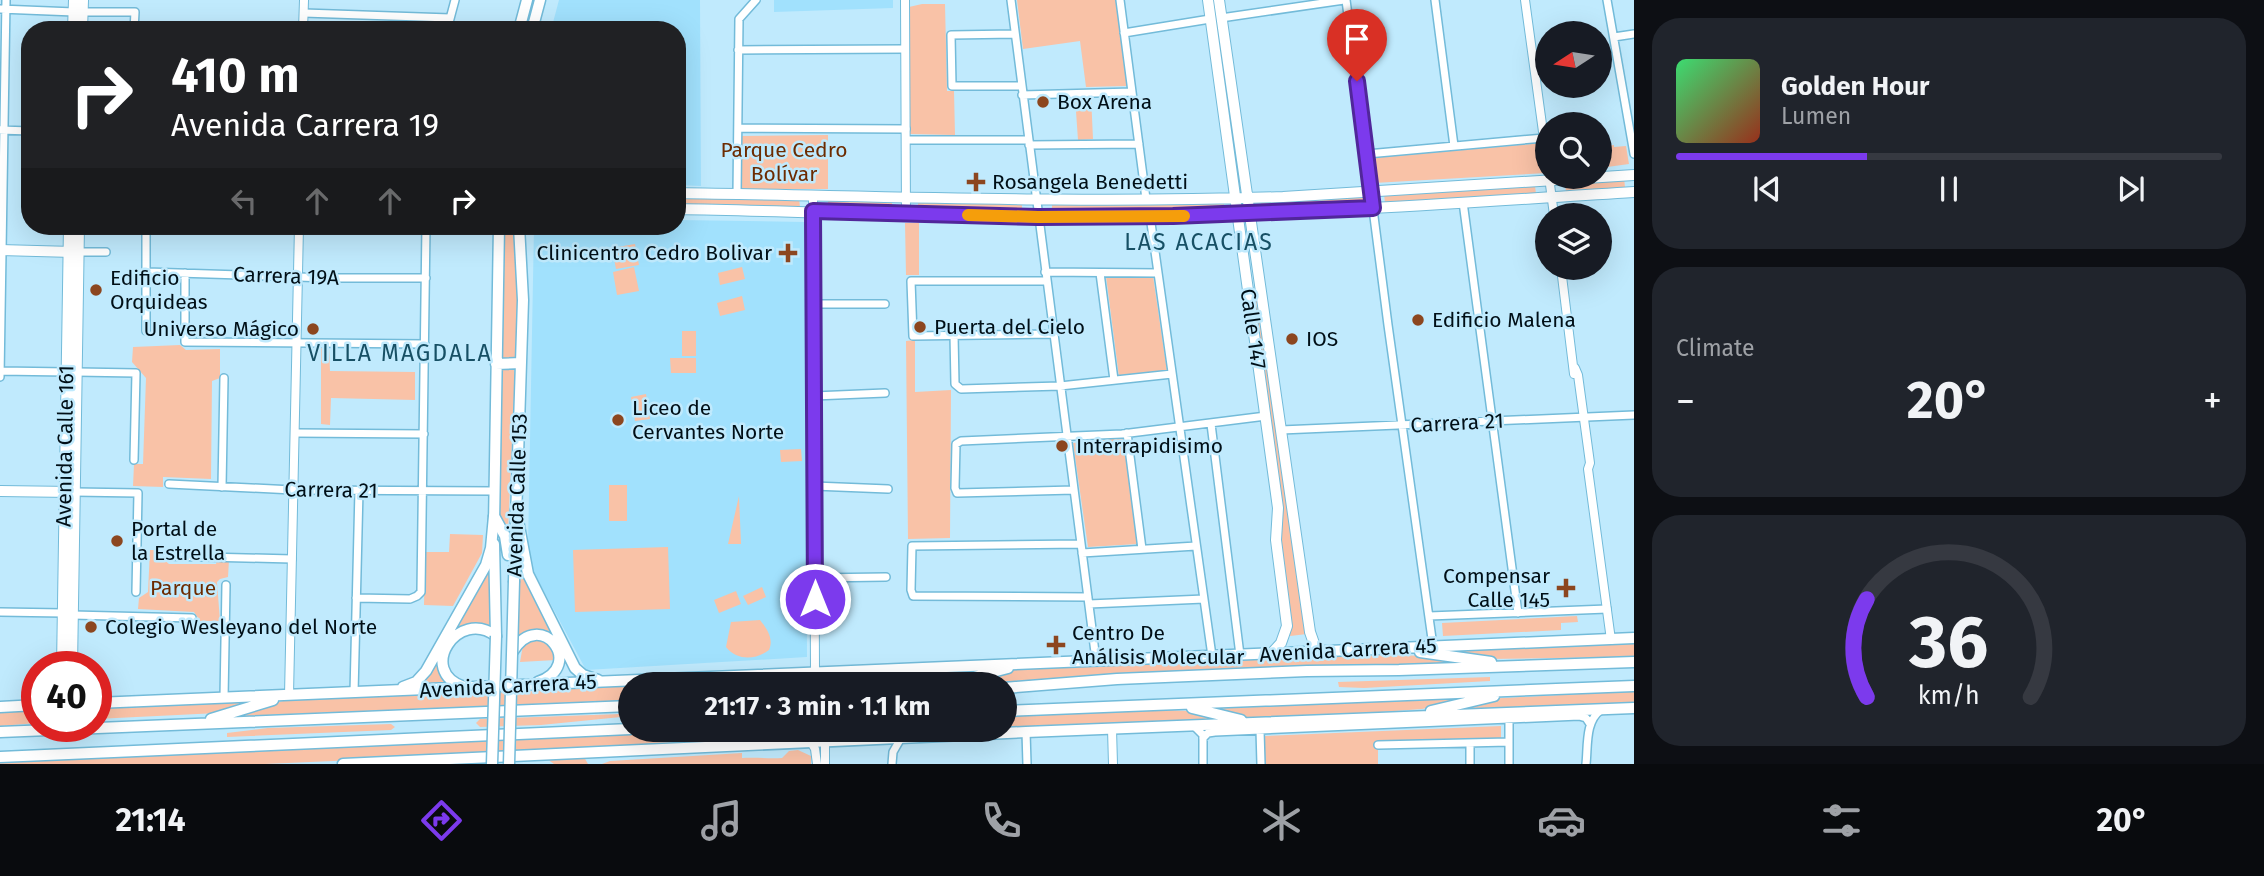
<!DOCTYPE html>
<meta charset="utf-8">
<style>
:root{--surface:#171b24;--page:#20242c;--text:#f1f3f6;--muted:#9ea1a6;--line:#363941;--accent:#7c3aed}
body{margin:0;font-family:"Fira Sans",sans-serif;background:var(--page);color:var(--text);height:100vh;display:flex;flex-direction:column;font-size:26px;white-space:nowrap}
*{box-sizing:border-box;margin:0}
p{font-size:23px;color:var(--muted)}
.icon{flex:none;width:38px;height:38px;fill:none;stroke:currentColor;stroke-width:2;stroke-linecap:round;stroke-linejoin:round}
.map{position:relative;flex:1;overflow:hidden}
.drawer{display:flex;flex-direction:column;gap:18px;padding:18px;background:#0d0f14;width:630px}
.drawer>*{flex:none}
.banner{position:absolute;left:21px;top:21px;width:665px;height:214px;border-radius:28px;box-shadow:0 7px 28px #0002;background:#202124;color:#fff;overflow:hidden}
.needle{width:46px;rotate:258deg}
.tools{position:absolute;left:1535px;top:21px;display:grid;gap:14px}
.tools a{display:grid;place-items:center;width:77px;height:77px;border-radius:50%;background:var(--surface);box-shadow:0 7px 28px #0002;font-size:35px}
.speed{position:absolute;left:21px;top:651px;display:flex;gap:14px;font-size:35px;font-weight:700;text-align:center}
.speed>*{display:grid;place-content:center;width:91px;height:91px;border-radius:50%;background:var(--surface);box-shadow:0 7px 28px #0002;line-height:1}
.speed .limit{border:10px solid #d22;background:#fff;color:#111}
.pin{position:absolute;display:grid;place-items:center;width:60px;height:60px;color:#fff;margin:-72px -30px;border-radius:50% 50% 50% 0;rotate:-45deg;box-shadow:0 0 7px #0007}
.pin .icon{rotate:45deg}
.me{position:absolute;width:77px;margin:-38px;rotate:0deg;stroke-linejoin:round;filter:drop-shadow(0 0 5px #0008)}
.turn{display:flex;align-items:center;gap:24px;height:147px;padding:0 35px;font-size:32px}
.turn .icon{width:91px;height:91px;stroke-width:2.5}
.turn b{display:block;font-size:49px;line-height:60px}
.lanes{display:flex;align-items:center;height:66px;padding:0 35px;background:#0003;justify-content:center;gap:35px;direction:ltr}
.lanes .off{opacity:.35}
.big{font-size:52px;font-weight:700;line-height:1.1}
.drawer .tile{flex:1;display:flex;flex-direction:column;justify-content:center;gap:10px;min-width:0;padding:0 24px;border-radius:28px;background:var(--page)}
.drawer .dial{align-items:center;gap:0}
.dial svg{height:182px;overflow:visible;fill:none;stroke:var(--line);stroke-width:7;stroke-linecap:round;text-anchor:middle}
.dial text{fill:var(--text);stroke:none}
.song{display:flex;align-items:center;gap:21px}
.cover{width:84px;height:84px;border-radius:10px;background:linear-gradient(135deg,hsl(140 70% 55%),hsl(10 70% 35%))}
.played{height:7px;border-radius:4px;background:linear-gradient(90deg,var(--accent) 35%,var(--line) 35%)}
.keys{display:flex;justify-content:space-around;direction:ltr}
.heat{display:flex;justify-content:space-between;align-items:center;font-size:38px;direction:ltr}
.trip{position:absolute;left:618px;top:672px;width:399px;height:70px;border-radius:35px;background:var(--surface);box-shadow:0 7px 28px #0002;font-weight:700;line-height:70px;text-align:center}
.menu{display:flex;height:112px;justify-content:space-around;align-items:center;background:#090b0e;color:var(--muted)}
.menu .icon{width:49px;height:49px}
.menu .active{color:var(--accent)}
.menu b{font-size:32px;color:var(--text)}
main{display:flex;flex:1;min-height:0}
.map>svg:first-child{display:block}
.built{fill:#a1e1fd}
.green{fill:#f9c2a7}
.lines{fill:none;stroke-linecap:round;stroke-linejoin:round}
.minor-casing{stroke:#73bbd9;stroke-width:10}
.tertiary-casing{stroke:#73bbd9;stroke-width:10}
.secondary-casing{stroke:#73bbd9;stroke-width:12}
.primary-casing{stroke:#73bbd9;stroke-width:13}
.trunk-casing{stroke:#73bbd9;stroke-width:13}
.minor{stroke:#fff;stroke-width:7}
.tertiary{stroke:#fff;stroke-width:8}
.secondary{stroke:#fff;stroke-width:10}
.primary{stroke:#fff;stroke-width:10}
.trunk{stroke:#fff;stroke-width:10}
.primary-bridge-casing{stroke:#73bbd9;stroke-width:13;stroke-linecap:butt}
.primary-bridge{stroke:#fff;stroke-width:10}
.route-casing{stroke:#51269a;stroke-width:18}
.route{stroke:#7c3aed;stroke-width:12}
.slow{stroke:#f59e0b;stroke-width:12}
.poi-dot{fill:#8c461f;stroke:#c0eafd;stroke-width:2.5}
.labels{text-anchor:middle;stroke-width:5;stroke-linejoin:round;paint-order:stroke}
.poi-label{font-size:21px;fill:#000f17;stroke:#c0eafd;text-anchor:start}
.park-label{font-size:21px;fill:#6c2b00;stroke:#c0eafd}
.street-label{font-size:21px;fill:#000f17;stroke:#c0eafd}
.neighbourhood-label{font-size:23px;letter-spacing:2px;fill:#175065;stroke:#c0eafd}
</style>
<main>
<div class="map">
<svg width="1634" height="764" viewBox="0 0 1634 764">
<rect width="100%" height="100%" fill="#c0eafd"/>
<!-- built -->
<path class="built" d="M559 0H700L701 186 677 185V30H551Z
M774 0H893V8L774 12Z
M677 220 805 222 807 657 586 670 533 571 528 548 534 226H677Z"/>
<!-- green -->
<path class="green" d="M1017 0H1116L1127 86 1086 87 1080 41 1023 49Z
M1211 0H1217L1242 184H1236Z
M922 4H945L947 91H954L955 135 909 134V7Z
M1091 96 1093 139 1078 140 1075 97Z
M828 135V189H740V136Z
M1543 143 1547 173 1374 183 1371 158Z
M1614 145V147L1626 146 1629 164 1600 168V147Z
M1624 178 1625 187 1566 192 1565 183Z
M1535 186 1536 194 1385 203 1384 194Z
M677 195 799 197 800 208 677 206Z
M1365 195 1366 205 1261 210V202Z
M847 199 892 200V207L828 208V201Z
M918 201 1022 204V214L918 212Z
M1224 202V210L1052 215V205Z
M905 223H919V275H906Z
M502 226H516L520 290 515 359H500Z
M635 244 639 265 616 269 612 248Z
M634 267 639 291 617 295 613 272Z
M742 267 745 279 720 285 718 273Z
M1106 276H1153L1167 371 1119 377Z
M1252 293H1256L1307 634 1290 636 1291 617 1280 543 1282 499Z
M742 296 745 310 720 316 717 303Z
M682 331H696V356H682Z
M915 340V392L951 390 950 538 908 539 906 341Z
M180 345 186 350 220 349V378L212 381 211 479 163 477V487L133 486 134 464H143L146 378 132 362 133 347Z
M321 347H329L330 371 415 372V400L331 398 330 425 321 424Z
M670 358H696V373H671Z
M513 367 515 375 508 531 498 519 501 370Z
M646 394 650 419 635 421 631 397Z
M1123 438 1138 544 1088 547 1073 443Z
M801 449 802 461 781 462 780 450Z
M609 485H627V521H609Z
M739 496 741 544H728Z
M450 534 483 535 482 553 453 606 424 605 425 552H449Z
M668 547 670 609 575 612 573 550Z
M150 550H163L162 558 169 564H216L217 560H229L228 577 220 579 217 582 220 621H200L194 612 138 609 139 598 148 592Z
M517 554 525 578 569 662 561 666C555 636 553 623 519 637Z
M490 566 491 627 478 624 455 633Z
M762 587 766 597 748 605 743 596Z
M736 591 741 604 719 613 714 600Z
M1577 616 1578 622 1561 623V630L1443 636 1442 623Z
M760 620C767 629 774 639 769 650 756 660 737 661 726 647L731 622Z
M538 638 550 644 556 660 520 662 523 645Z
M1634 642V656L1618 657 1486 659 1444 651Z
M1361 652 1376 655 1438 656 1467 663 1275 667 976 683 982 679 1018 668Z
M439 654C438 669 439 676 451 684L417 686Z
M1002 667 957 679 905 684H662Z
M1490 677V681L1364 688 1339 687 1338 682Z
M630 685V700L241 716V713L290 699Z
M1634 691V704L1439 712 1486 699Z
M1474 697 1422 709 1257 721 1209 709Z
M263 700 218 713 96 719V706Z
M37 708V723L0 726V710Z
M1161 710 1189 711 1235 722 749 741 783 730H1004L1005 715Z
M621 714V717L541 725 480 727 476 723 480 719Z
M391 724 395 727 391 730 227 737V733L268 728Z
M1501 726V739L1378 743V764H1265V736Z
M705 730H767L720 744 265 764H0V760Z
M798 750 811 756V764H602L610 761 742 753V758C756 757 769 759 782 758L789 751Z
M584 757 588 764H554L547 759Z"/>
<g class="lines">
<defs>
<path id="minor" d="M1011 0 1096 660
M1120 0 1146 199
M1346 0 1388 325 1433 646
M1435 0 1454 146
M1607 0 1634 154
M0 9 74 12
M83 12H135L134 30
M304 13 450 18
M1221 18 1344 0
M447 30 455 0
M1124 33 1210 19
M1015 34 951 35 952 86H1021
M1614 37 1634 34
M738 50 905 49
M1022 95 1132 92
M738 128 906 129
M0 130 30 131
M906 140H1028
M1029 145 1139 144
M1367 154 1544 138
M737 194 739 19 756 0
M1463 202 1518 613
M1150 216 1212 656
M146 226V331
M79 252H106
M147 272 328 278H426
M1045 272 1158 273
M185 273V342L425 344
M1100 273 1114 380
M1046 281H911L913 336 1053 334
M813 304H885
M954 335 955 384 961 389 1060 386 1172 374
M0 371 67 372
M77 372 136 373 134 460
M0 377 6 0
M814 396 885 393
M1211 424 1240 655
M1281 430 1634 415
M295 433 424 434
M1127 433 1142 549
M169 484 293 490 494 491
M814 486 888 489
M222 487 224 378
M1074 490 957 493 955 488 956 444 961 441 1122 434 1266 416
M75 492 138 493 136 592
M1081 544 912 546 911 590 913 596 1088 597
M1082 553 1196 546
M165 556 292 559
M815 578 886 577
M356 598 410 599 417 596 421 592 426 226
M1089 604 1204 599
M0 612 63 613
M73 615 192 618
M1429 616 1607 609
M354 693 359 490
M224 698 226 585
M1509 719V764
M1194 726 1203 735V764
M1260 730 1261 764
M1026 732 1027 764
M1203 738 1208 733 1215 732 1579 716 1586 718 1590 724
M1470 743V764
M1378 745 1509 742
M892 764 893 752 901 738
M1586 764C1588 746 1585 721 1601 710"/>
<path id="tertiary" d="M905 0 906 213
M1525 0 1547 161
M303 30 304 0
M1549 177 1554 215
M813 195 815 672
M1561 268 1574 374
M1575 368 1578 375 1590 463 1588 469 1611 640
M289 695 299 226
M1112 729 1113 764
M811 742 815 749 817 764
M825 764V742"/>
<path id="secondary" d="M1208 0 1278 508 1276 540 1287 626 1281 643 1271 654
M1219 0 1310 632 1317 652
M73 30 74 0
M82 30 83 0
M677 193C879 196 1081 204 1283 197L1634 175
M677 209C834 212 991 219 1148 217 1310 214 1472 202 1634 192
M0 250 73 252
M0 491 71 492
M62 667 69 226
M72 667 79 226"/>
<path id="primary" d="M519 30 527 0
M532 30 540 0
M496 364 521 363
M494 516 505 536 508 555
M494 524 499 226
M494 544 496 636
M514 581 523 300 519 226"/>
<path id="trunk" d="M516 510 528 574 575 668 583 675 598 680
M513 651C540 607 587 665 538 682
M1420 652 1491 662
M947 684 1008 668
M403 687 416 682 426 671 486 565 491 548 494 516
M464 687C416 671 458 607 496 636
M1004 688 1117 679 1307 671 1399 670 1634 662
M96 703 1634 638
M0 707 37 705
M1192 708 1241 720
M1004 711 1634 686
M1431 711 1494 696
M211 719 273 700
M0 732 630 706
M735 742 778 730
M0 757 630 729
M343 764 1026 732 1634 708"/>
</defs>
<!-- minor casing -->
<use href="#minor" class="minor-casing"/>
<!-- tertiary casing -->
<use href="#tertiary" class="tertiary-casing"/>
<!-- secondary casing -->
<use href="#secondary" class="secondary-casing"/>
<!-- primary casing -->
<use href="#primary" class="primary-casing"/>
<!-- trunk casing -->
<use href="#trunk" class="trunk-casing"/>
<!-- minor -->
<use href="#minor" class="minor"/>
<!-- tertiary -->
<use href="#tertiary" class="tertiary"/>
<!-- secondary -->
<use href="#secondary" class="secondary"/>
<!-- primary -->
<use href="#primary" class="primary"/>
<!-- trunk -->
<use href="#trunk" class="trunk"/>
<defs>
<path id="primary-bridge" d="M492 764 496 636
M509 764 514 581"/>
</defs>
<!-- primary-bridge casing -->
<use href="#primary-bridge" class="primary-bridge-casing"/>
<!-- primary-bridge -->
<use href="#primary-bridge" class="primary-bridge"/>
</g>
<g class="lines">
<defs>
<path id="route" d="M815 599 813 211 1038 217 1173 216 1373 208 1357 81"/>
</defs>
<!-- route casing -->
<use href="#route" class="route-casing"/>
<!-- route -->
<use href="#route" class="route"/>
<!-- slow -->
<path class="slow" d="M968 215 1038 217 1184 216"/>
</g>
<!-- markers -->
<g class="poi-dot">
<circle cx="1043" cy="102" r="7"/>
<path d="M972.5 171.5h7v7h7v7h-7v7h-7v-7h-7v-7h7z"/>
<path d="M784.5 242.5h7v7h7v7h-7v7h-7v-7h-7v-7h7z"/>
<circle cx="96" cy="290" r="7"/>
<circle cx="1418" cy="320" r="7"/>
<circle cx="920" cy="327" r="7"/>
<circle cx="313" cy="329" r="7"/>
<circle cx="1292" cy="339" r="7"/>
<circle cx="618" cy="420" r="7"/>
<circle cx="1062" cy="446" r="7"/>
<circle cx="117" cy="541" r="7"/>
<path d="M1562.5 577.5h7v7h7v7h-7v7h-7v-7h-7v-7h7z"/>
<circle cx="91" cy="627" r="7"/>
<path d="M1052.5 634.5h7v7h7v7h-7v7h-7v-7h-7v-7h7z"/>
</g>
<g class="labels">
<!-- poi labels -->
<g class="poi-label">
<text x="1057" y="109">Box Arena</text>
<text x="992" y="189">Rosangela Benedetti</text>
<text x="772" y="260" text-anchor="end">Clinicentro Cedro Bolivar</text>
<text x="110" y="285">Edificio<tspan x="110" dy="24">Orquideas</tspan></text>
<text x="1432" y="327">Edificio Malena</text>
<text x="934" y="334">Puerta del Cielo</text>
<text x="299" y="336" text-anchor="end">Universo Mágico</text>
<text x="1306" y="346">IOS</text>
<text x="632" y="415">Liceo de<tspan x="632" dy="24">Cervantes Norte</tspan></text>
<text x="1076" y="453">Interrapidisimo</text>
<text x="131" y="536">Portal de<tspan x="131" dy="24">la Estrella</tspan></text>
<text x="1550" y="583" text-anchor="end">Compensar<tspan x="1550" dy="24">Calle 145</tspan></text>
<text x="105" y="634">Colegio Wesleyano del Norte</text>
<text x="1072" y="640">Centro De<tspan x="1072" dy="24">Análisis Molecular</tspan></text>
</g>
<!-- park labels -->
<g class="park-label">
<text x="784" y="157">Parque Cedro<tspan x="784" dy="24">Bolívar</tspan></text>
<text x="183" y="595">Parque</text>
</g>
<!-- street labels -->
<g class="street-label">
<text transform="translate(286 276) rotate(2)" y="7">Carrera 19A</text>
<text transform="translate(1253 329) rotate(82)" y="7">Calle 147</text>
<text transform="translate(1457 423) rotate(-3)" y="7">Carrera 21</text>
<text transform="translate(65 446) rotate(-89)" y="7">Avenida Calle 161</text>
<text transform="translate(331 490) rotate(1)" y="7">Carrera 21</text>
<text transform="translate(517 495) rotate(-88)" y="7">Avenida Calle 153</text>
<text transform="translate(1348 650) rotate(-3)" y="7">Avenida Carrera 45</text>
<text transform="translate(508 686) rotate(-3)" y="7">Avenida Carrera 45</text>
</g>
<!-- neighbourhood labels -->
<g class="neighbourhood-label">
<text x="1199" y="250">LAS ACACIAS</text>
<text x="400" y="361">VILLA MAGDALA</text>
</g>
</g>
</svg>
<div class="tools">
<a><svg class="needle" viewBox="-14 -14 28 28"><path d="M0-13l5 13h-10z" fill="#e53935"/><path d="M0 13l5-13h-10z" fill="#9ea1a6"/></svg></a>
<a><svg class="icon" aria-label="search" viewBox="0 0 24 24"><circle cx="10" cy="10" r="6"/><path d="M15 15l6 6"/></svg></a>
<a><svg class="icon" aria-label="layers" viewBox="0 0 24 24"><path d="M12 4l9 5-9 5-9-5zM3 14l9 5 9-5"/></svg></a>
</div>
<div class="speed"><div class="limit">40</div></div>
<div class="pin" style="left:1357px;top:81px;background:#d93025"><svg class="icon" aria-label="arrive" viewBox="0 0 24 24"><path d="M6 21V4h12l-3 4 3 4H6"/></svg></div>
<svg class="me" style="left:815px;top:599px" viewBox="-20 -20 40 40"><circle r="17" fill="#7c3aed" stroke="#fff" stroke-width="3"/><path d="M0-11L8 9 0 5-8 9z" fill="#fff"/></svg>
<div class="trip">21:17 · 3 min · 1.1 km</div>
<div class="banner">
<div class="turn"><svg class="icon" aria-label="right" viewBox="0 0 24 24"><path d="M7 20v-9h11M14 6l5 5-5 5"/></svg><div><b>410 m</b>Avenida Carrera 19</div></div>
<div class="lanes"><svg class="icon off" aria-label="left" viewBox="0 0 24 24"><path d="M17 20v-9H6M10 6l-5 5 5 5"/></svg><svg class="icon off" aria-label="ahead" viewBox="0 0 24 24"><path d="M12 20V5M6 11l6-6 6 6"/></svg><svg class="icon off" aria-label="ahead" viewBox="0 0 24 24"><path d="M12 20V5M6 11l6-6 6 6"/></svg><svg class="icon" aria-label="right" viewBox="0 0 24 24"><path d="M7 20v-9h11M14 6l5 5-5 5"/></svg></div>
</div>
</div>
<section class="drawer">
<div class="tile">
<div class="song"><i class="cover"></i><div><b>Golden Hour</b><p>Lumen</p></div></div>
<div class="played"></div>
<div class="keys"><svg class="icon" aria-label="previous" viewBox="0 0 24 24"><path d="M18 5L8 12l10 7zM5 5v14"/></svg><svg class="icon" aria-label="pause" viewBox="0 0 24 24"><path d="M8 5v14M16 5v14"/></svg><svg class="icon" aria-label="next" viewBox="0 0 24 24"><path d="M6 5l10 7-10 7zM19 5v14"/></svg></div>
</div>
<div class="tile"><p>Climate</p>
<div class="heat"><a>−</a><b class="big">20°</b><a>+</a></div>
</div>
<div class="tile dial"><svg viewBox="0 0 100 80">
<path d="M14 69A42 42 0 1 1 86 69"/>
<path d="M14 69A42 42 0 0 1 14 26" stroke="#7c3aed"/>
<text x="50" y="56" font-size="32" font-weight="700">36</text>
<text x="50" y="72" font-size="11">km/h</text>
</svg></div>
</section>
</main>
<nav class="menu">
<b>21:14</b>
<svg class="icon active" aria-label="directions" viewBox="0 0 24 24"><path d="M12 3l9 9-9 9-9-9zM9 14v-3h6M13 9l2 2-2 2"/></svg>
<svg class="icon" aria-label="music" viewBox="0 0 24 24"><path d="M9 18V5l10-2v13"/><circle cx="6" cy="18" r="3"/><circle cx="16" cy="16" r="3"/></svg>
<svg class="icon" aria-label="phone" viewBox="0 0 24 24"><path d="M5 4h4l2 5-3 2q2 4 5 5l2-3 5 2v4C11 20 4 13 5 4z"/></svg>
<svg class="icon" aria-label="climate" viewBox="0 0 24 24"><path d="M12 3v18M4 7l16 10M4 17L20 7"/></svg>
<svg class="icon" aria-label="car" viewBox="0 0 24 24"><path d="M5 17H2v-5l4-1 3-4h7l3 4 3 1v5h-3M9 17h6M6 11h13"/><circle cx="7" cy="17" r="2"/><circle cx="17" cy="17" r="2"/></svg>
<svg class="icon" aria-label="filters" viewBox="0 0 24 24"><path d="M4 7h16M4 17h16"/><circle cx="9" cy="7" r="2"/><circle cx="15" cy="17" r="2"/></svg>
<b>20°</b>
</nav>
